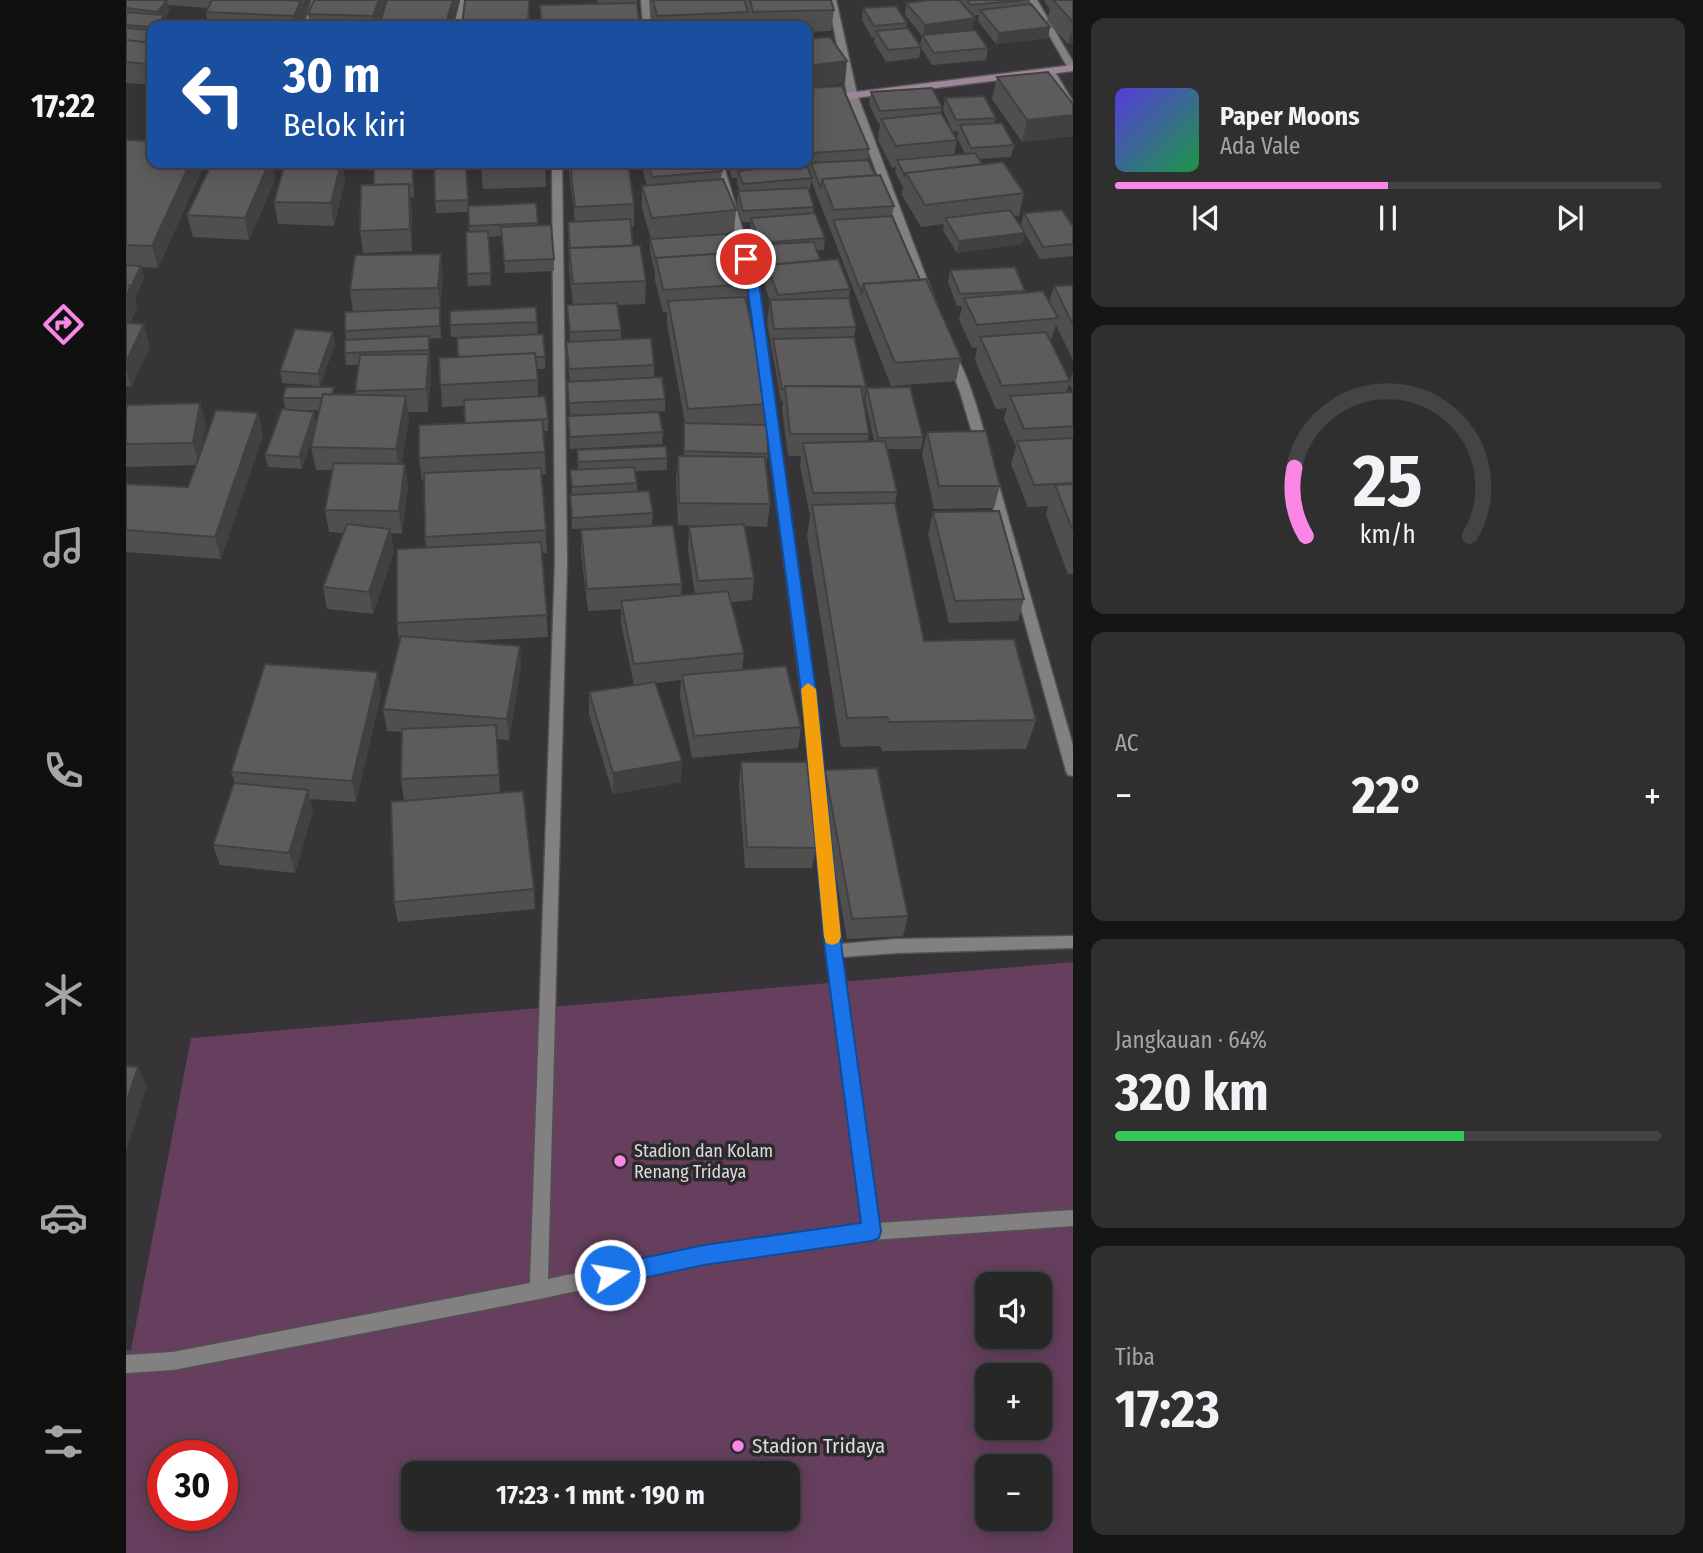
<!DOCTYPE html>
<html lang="id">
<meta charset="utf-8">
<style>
:root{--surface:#282728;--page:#302f30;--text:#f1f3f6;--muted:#a5a5a8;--line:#444445;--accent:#fa87e6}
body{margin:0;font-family:"Fira Sans Condensed",sans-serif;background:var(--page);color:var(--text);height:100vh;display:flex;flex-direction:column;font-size:26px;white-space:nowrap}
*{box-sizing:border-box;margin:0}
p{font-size:23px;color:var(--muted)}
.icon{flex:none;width:38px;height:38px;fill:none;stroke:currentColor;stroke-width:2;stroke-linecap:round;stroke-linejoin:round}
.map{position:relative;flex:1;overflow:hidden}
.sheet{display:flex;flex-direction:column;gap:18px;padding:18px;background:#161516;width:630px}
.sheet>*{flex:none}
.hud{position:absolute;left:21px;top:21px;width:665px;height:147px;border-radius:14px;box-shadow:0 4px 18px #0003,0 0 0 2px var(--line);background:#1a4fa0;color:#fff;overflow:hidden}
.tools{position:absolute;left:849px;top:1272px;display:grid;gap:14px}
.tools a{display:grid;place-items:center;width:77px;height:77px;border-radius:14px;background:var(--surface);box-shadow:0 4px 18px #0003,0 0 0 2px var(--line);font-size:35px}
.speed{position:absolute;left:21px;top:1440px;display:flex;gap:14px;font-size:35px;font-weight:700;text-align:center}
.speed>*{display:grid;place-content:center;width:91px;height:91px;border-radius:50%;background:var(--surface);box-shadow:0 4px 18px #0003,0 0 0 2px var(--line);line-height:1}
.speed .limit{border:10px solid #d22;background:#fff;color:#111}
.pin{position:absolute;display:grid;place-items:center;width:60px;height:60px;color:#fff;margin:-30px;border:4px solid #fff;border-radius:50%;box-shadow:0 2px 7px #0007}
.me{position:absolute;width:77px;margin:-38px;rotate:78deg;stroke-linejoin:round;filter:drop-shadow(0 0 5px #0008)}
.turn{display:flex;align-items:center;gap:24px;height:147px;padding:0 21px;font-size:32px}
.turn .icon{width:91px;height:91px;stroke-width:2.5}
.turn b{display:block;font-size:49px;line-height:60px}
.big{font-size:52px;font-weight:700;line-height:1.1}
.sheet .widget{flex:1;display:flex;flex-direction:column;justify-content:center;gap:10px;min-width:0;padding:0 24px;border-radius:14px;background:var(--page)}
.sheet .dial{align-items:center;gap:0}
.dial svg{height:182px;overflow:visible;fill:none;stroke:var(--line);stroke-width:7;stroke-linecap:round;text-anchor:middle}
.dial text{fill:var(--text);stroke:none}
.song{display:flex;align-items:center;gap:21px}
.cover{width:84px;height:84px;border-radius:10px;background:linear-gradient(135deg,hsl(250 70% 55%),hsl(140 70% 35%))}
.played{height:7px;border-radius:4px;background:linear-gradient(90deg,var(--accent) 50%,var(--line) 50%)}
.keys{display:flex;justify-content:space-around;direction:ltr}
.heat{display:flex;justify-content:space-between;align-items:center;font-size:38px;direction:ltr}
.charge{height:10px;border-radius:5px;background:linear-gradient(90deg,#34c759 64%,var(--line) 0)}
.trip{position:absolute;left:275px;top:1461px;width:399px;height:70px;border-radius:14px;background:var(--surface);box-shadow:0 4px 18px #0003,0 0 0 2px var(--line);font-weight:700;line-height:70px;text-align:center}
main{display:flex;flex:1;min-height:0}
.tabs{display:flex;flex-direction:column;width:126px;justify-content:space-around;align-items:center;background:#101010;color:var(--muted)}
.tabs .icon{width:49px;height:49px}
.tabs .active{color:var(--accent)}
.tabs b{font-size:32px;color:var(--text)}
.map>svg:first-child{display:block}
.green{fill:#653f5d;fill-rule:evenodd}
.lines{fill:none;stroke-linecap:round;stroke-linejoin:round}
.street-casing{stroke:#535152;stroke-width:3}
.secondary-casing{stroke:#535152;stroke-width:3}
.street{fill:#838082;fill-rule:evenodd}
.secondary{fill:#9c8697;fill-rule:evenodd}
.wall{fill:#514e50}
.shaded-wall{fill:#424041}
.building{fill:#5e5b5d;stroke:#424041;stroke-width:2}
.route{fill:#1a73e8;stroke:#114b97;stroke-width:2}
.slow{fill:#f59e0b}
.poi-dot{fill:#fa87e6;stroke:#2c2a2c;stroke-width:2.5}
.labels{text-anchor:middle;stroke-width:7;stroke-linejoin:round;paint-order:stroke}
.poi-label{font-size:18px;fill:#dcdbdc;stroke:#2c2a2c;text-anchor:start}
.near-poi-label{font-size:21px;fill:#dcdbdc;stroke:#2c2a2c;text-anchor:start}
</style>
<main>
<nav class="tabs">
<b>17:22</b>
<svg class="icon active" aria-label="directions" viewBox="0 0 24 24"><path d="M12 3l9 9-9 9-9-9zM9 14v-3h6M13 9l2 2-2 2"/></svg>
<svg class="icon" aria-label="music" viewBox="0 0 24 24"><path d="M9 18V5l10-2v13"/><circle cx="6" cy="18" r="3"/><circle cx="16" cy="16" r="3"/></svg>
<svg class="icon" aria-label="phone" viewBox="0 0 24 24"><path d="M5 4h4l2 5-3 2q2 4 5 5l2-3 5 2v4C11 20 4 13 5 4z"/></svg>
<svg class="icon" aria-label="climate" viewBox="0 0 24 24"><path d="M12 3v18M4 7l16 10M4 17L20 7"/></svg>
<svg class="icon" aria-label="car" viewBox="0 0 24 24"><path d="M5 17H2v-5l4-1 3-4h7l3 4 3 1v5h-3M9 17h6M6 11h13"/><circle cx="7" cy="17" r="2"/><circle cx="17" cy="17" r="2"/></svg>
<svg class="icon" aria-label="filters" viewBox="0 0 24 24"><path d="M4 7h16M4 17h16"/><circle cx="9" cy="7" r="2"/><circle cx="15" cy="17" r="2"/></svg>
</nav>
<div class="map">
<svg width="947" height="1553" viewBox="0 0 947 1553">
<rect width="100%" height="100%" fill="#363436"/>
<!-- green -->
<path class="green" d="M947 962V1553H0V1350H5L65 1038ZM861 1284H914V1337H861ZM861 1376H914V1428H861ZM37 1456H96V1516H37ZM861 1466H914V1519H861ZM287 1474H662V1519H287Z"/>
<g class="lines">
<defs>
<path id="street" d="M186 0H194L186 26H178Z
M334 0H342L336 26H328Z
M515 0H523L525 26H517Z
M702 0H710L731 94 808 298 807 300 803 301 798 298 721 94Z
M903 0H911L947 62V70L942 68Z
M921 68 928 70 947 102V113L942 110 920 70Z
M426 163H436L441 562 422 1279 578 1246 736 1225 700 951 678 713 622 283 587 163H597L632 283 692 713 715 944 771 939 947 936V948L771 953 716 957 753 1223 947 1210V1226L746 1240 578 1264 413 1299 47 1370 0 1373V1355L47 1352 404 1283 429 562Z
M826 353C839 359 858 432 863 449L861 452 857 453 851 449 834 392 820 356Z
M866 478 872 482 947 746V776L942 775 940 771 860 482Z"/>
<path id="secondary" d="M947 65V71L681 104V98Z"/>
</defs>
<!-- street casing -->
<use href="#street" class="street-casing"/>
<!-- secondary casing -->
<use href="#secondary" class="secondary-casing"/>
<!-- street -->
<use href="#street" class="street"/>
<!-- secondary -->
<use href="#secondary" class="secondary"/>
</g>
<!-- wall -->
<path class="wall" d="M0 0H185L176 26H82L80 12 82 8 42 5 43 12 39 17 26 26V85L0 83Z
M334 0 327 26H184L182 14Z
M471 0H511L514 26H415L414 5 471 4Z
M524 0H705L708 10 705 31 681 32V26H527L524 13Z
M803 0H904V4L924 27 922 38 870 44 852 21 853 15 847 16 849 18 847 29 834 31 862 48 860 60 806 65 794 46 796 36 779 15 780 3Z
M918 0H947V43L942 44 921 21 924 10Z
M737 8 781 23 780 28 795 47 793 58 760 62 748 42 749 37 746 38 736 20Z
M871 77 947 104V136L896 142 866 99Z
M681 88 743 149 742 160 749 175 768 206 766 216 794 280 835 358 830 381 765 386 685 180 684 190H682L688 207 687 213 699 238 698 250H690L694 260 724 289 723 298 730 327 728 337 740 387 738 399 743 434 742 441H748L739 400 741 388 797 437 795 449H761L771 492 769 504 798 641 910 720 900 749 756 751 754 746 715 747 681 535 684 516 674 465 675 456H662L656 409 657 401H655L641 323 644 301 639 287 640 277 629 278 623 257 624 245H629L624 230 625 222H616L611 203 612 191H614L611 183V178H606L601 163H668L667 166 679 165V163H681Z
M745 92 816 107 815 113 831 140 828 155 839 154 831 137 832 131 827 132 817 110 819 98 870 118 868 123 888 145 885 157 853 159 856 164 898 193 893 216H888L899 232 895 225 898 213 947 227V256L914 259 899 233 896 244 831 253 817 230 818 224 795 227 776 195 777 187 769 172 770 167 766 168 752 140 754 123H752L743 104Z
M0 140 78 165 32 268 16 267 18 278 9 298 11 308 4 323 24 347 5 387 0 386Z
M86 163H146L149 180 123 240 67 237 61 215Z
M159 163H217L219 180 208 226 152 224 148 202Z
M288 163V197H285L286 251 237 253 234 231 248 185Z
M341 163 342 206 410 203 412 226 428 259V271L379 273 376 236 363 237 365 285 342 286 341 274 343 232 342 212 310 213 309 201Z
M355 163H419L420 187 357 189Z
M442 163H502L508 204V227H505L507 246 520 281 519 304 492 305 495 330V340L528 365V377L444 381 440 354V342H444L441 305H447L443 270 442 222 449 221Z
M515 163H593L596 171 595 179 610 210 608 232 585 235 606 253 622 284 620 303 644 404 641 427 642 454 640 466 644 504 641 527 618 526 628 578 626 600 605 602 618 653 616 669 675 727 672 748 566 758 554 696 555 680 530 683 555 782 487 794 463 714V692L508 685 495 623V609L462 611 455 552V530L556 584 555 595 569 594 562 550 563 527 588 526 552 525 550 479 552 456H558L559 423 541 324V312H537L529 280V274L524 251V239H525L516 208V186H521Z
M824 270 899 291 898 292 923 302 928 286 947 285V360L930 325 925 340H924L944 381 940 393 947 392V574H942L920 515 922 506 902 507 885 464 890 447 878 419 881 408 870 409 849 360 851 347 846 348 833 320 836 306H831L822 282Z
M317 276 314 311 315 338 303 339 305 377 302 412H282L283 419 275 464H279L282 486 276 534 265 533 268 552 247 614 201 609 197 587 218 533 203 532 199 510 207 470H190L185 447 193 410H162L188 412 190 424 176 469 142 467 139 455 160 410 157 398 209 395H230L229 391 232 365H220L219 353 220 339 219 331 227 312 224 290Z
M411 322 412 334 325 337 324 325Z
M209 344 194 386 156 383 154 371Z
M419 357V369H411L412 396 422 419V431H417L420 474 416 475 421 553H416L422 637 340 641 394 646 395 667 383 740 372 739 374 793 408 889 409 909 272 922 268 902 305 799 278 800 275 779 276 732 261 731 257 709 273 641 271 623 300 548 299 537 298 481H296L293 458 339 423 338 406 316 407 313 358Z
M947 372V391L943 384Z
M441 382 539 399V411L444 415Z
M74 403 80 425 75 451 132 413 137 435 95 559 0 552V484L62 487 70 465 0 467V410Z
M442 416 537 432 536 444 444 449Z
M801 432 874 486 868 508 808 509 796 454Z
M451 450 541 458V470L509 471 511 483V492L527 513 526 525 446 529 445 507 444 495H446L444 470H452Z
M807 512 898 599 892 621 823 623 802 534Z
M255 694 230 802 184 799 187 811 169 873 94 865 87 845 109 783 105 772Z
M615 762 690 848 686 868H619L613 784Z
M699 770 782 916 777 936 721 939 695 791Z"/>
<!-- shaded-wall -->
<path class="shaded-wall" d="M179 0H185L178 20 176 8Z
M253 0H263L254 26H249L247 16Z
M327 0H334L327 26H319Z
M404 0V26H402Z
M41 1 43 12 39 17 41 26H31L33 22 31 12Z
M175 1 178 22 176 26H170L168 16Z
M849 18 847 29 797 37 799 25Z
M947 25V43L942 44Z
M924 27 922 38 870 44 873 33Z
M26 59V80L22 64Z
M721 61 719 83 681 88V66Z
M947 115V136L896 142 901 120Z
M64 163H77L78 165 32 268 26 246Z
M143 163H146L149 180 123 240 119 218Z
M215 163H217L219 180 208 226 205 203Z
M287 163H288V197L287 185Z
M283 184 286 206V251L284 229Z
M899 233 896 244 831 253 833 241Z
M315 254 317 276 314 311 312 288Z
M15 266 18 278 9 298 11 308 0 331V296Z
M18 324 24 347 5 387 0 368V362Z
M207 332 209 344 194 386 192 374Z
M303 354 305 377 302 412 300 389Z
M280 396 283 419 273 472 270 449Z
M74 403 80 425 73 465 67 443Z
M188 412 190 424 176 469 173 457Z
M132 413 137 435 95 559 89 537Z
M279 464 282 486 276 534 273 511Z
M264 529 268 552 247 614 243 592Z
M394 646 395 667 383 740 381 719Z
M252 672 255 694 230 802 226 781Z
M370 725 372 746 374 796 373 775Z
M556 761 555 782 487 794V773Z
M182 790 187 811 169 873 163 853Z
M12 1067 21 1086 0 1152V1103Z"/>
<!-- building -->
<path class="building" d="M0 0H36L41 1 31 12 0 8Z
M86 0H161L175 1 168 16 80 12Z
M161 0H179L176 8 175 1Z
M188 0H253L247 16 182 14Z
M261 0H327L319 26H253Z
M339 0H403L402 26H336Z
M527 0H618L622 12 531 16Z
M624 0H705L708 10 627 12Z
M803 0H833L849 18 799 25 780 3Z
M841 0H899L845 5Z
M927 0H947V22Z
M511 3 514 26H415L414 5Z
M905 4 924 27 873 33 854 10Z
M770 6 781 23 748 26 737 8Z
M0 12 38 15 31 26 26 27 0 25Z
M91 24 140 26H90Z
M0 28 26 30V43L0 40Z
M782 28 795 47 762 50 750 31Z
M849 30 862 48 808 53 796 35Z
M704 37 721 61 681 66V39Z
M0 40 26 43V59L22 64 0 62Z
M922 72 947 104V115L901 120 871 77Z
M716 86 743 149 686 153 681 140V88Z
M806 88 816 107 754 111 745 92Z
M858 96 870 118 830 120 819 98Z
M815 113 831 140 770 146 755 119Z
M876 123 888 145 845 148 834 125Z
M0 140 26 141V163H64L26 246 0 245Z
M849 153 856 164 780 173 779 176 771 160Z
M742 160 749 175 696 179 695 189 685 163Z
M877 162 898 193 799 205 780 173Z
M86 163H143L119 218 61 215Z
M159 163H215L205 203 148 202Z
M248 163H287V185L283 186V184L248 185Z
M308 163H340L342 200 309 201Z
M355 163H419V165L355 166Z
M444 163H502L508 204 449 207Z
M522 163H593L596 171 526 177Z
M606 163H662L607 166Z
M680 164 686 178 617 184 612 171Z
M754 175 768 206 708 210 696 179Z
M597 179 610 210 526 218 516 186Z
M283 184 284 229 234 231 235 185Z
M682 188 688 207 617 211 612 191Z
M410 203 412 223 343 226 342 206Z
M884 210 899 233 833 241 819 218Z
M936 210 947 227V244L917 247 898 213Z
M689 213 699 238 634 243 625 218Z
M766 216 794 280 737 284 736 294 707 220Z
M504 219 507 246 444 248 442 222Z
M425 225 428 259 378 261 375 227Z
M362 231 365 273 341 274 340 232Z
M601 234 606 253 530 258V262L524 239Z
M688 242 694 260 630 266 624 245Z
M514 245 520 281 447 284 443 248Z
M612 252 622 284 537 290 530 258Z
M315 254 312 288 224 290 229 255Z
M712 259 724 289 652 295 641 265Z
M0 265 15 266 5 287V286L0 285Z
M889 267 899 291 834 294 824 270Z
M800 279 835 358 769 363 737 284Z
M0 285 5 286 0 296Z
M947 285V325L928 286Z
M917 291 932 318 851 325 838 298Z
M619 297 644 404 562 409 542 301Z
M723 298 730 327 648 329 644 300Z
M491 303 495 330 444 332 441 305Z
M410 307 411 322 324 325V311Z
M314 308V326L219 331V312Z
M0 323 18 324 0 362Z
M169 329 207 332 192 374 154 371Z
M920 332 944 381 876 386 854 337Z
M417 334 419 357H410L409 353 332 357 331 338Z
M303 336V350L219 353V340Z
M728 337 740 387 659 386V389H656L647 339Z
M525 338 528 365 443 369 440 342Z
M409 353 412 380 314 385 313 358Z
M303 354 300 389 229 391 234 355Z
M536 377 539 399 443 403 441 382Z
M659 386H735L743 434H664Z
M160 387H208L206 395 197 394 196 398H157Z
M784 387 797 437 752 438 741 388Z
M947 392V426L898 429 884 396Z
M197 394 280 396 270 449 185 447Z
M419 396 422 419 339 423 338 400Z
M74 403 67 443 0 444V410L1 405Z
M156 409 188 412 173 457 139 455Z
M90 410 132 413 89 537 0 530V484L62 487Z
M533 412 537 432 444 437 442 416Z
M416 420 419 452 293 458V425Z
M558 423 641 425 642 454 558 451Z
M860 431 874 486H813L801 432Z
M947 438V483L908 485 891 441Z
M759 441 771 492 687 493 677 443Z
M540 446 541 458 452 462 451 450Z
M552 456 639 457 644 504 553 503Z
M208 463 279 464 273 511 199 510Z
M508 467 511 483 446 487 444 470Z
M415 468 420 530 299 537 298 473Z
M947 484V531L929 485Z
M523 491 527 513 446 518 444 495Z
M769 503 798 641 888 639 910 720 763 722 761 717 721 718 686 505Z
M873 511 898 599 829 601 807 512Z
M221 524 264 529 243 592 197 587Z
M618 524 628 578 572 581 563 527Z
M547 525 556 584 461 589 455 530Z
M415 542 421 615 271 623V549Z
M602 591 618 653 508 664 495 601Z
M275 636 394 646 381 719 257 709Z
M139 664 252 672 226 781 105 772Z
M660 666 675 727 568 736 556 675Z
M529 682 556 761 487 773 463 692Z
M370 725 373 775 275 779 276 729Z
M615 762H681L690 848 621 847Z
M751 768 782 916 726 919 699 770Z
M108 783 182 790 163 853 87 845Z
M397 791 408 889 268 902 265 802Z
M0 1066 12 1067 0 1103Z"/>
<!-- route -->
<path class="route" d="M620 255 626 259 633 283 693 713 716 951 755 1231 753 1238 746 1241 578 1265 484 1285 476 1282 474 1275 476 1268 484 1265 578 1245 735 1223 699 951 678 713 621 283 614 259Z"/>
<!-- slow -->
<path class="slow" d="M682 683 690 689 715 937 712 943 706 945 700 943 698 937 675 689Z"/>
<!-- markers -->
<g class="poi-dot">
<circle cx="494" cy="1161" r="7"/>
<circle cx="612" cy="1446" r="7"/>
</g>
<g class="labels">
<!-- poi labels -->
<g class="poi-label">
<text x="508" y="1157">Stadion dan Kolam<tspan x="508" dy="21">Renang Tridaya</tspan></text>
</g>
<!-- near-poi labels -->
<g class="near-poi-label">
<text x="626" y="1453">Stadion Tridaya</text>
</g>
</g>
</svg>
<div class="tools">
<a><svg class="icon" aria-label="sound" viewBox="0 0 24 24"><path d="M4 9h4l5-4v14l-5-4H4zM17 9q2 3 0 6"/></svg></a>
<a>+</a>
<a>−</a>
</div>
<div class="speed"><div class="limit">30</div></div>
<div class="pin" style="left:620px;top:259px;background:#d93025"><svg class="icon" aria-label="arrive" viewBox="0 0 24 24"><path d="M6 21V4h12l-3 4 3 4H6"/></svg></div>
<svg class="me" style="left:484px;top:1275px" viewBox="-20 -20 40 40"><circle r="17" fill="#1a73e8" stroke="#fff" stroke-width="3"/><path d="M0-11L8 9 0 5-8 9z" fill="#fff"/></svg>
<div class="trip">17:23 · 1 mnt · 190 m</div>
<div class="hud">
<div class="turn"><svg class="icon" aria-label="left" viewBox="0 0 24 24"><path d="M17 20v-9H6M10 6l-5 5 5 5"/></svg><div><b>30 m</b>Belok kiri</div></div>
</div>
</div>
<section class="sheet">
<div class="widget">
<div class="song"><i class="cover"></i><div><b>Paper Moons</b><p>Ada Vale</p></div></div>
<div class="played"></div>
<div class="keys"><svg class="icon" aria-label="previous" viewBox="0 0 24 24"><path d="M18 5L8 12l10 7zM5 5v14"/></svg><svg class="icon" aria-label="pause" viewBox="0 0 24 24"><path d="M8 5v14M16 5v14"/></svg><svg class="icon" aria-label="next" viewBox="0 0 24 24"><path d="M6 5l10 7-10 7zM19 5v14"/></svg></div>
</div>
<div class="widget dial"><svg viewBox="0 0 100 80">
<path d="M14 69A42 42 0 1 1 86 69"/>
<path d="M14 69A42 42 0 0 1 9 39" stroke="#fa87e6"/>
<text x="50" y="56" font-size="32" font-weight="700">25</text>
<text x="50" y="72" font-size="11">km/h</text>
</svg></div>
<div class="widget"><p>AC</p>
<div class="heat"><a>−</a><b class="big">22°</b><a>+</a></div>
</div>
<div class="widget"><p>Jangkauan · 64%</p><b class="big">320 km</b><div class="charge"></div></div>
<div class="widget"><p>Tiba</p><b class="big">17:23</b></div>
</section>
</main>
